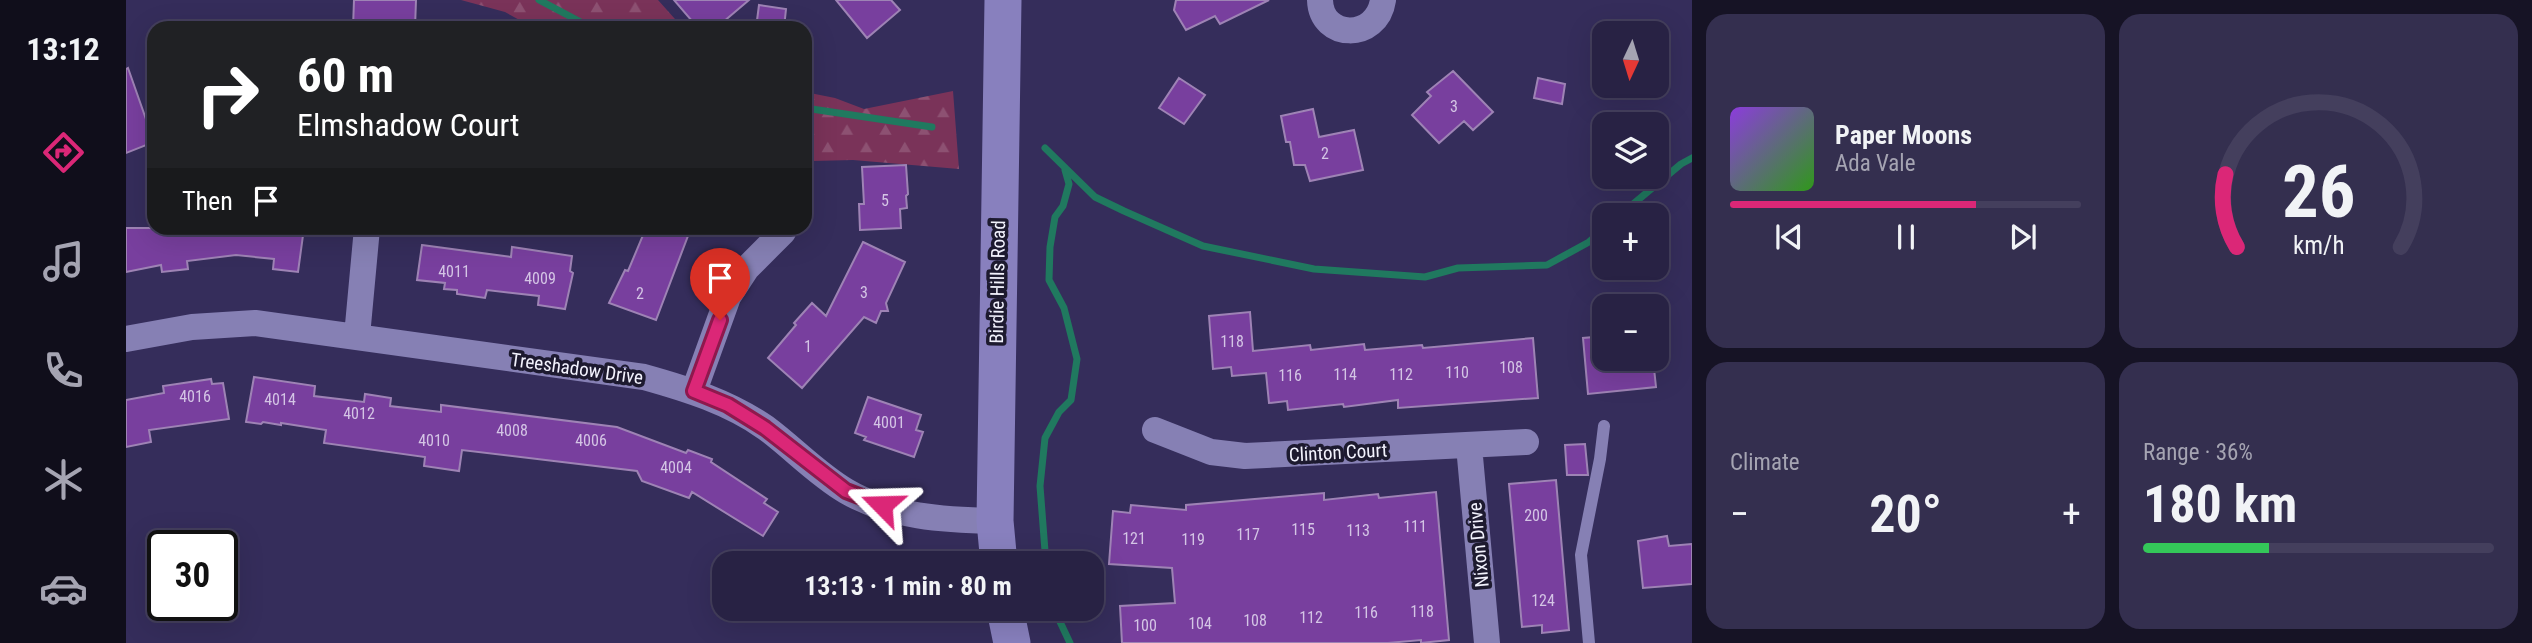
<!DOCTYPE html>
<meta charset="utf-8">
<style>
:root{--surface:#282244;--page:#342f4f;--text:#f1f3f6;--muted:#a5a4b2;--line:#443f5d;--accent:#db2777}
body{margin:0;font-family:"Roboto Condensed",sans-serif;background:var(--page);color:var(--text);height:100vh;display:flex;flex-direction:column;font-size:26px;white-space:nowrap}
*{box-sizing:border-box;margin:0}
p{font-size:23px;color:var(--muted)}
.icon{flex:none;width:38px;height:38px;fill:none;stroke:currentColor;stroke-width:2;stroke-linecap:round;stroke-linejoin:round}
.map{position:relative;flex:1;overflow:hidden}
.side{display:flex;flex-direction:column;gap:14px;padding:14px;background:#161325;width:840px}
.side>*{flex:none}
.hud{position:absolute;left:21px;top:21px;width:665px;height:214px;border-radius:21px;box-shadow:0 7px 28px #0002,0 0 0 2px var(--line);background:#202124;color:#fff;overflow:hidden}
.needle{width:46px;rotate:184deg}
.buttons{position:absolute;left:1466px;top:21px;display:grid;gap:14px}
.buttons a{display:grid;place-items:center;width:77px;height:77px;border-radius:14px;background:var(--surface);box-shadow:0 7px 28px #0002,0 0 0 2px var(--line);font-size:35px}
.speed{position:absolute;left:21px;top:530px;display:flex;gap:14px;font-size:35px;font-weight:700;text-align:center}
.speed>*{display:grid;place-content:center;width:91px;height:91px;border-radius:50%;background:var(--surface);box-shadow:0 7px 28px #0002,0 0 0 2px var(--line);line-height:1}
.speed .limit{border:4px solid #111;border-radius:10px;background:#fff;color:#111}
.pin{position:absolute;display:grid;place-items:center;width:60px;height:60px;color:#fff;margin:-72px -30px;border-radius:50% 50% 50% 0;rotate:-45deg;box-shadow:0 0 7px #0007}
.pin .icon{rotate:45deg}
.me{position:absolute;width:77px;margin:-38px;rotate:292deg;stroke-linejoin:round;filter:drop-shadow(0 0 5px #0008)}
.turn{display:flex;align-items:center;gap:24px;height:147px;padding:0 35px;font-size:32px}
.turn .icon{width:91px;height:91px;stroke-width:2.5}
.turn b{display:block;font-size:49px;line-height:60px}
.then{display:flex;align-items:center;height:66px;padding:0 35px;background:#0003;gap:14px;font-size:26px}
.big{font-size:52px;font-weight:700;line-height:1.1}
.side .card{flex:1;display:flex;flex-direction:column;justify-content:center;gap:10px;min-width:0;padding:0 24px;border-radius:21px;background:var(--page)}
.side .dial{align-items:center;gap:0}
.dial svg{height:182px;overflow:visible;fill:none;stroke:var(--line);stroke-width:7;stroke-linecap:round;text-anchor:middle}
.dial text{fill:var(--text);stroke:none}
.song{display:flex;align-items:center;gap:21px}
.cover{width:84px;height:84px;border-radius:10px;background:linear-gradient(135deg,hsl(270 70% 55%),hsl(110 70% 35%))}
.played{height:7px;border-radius:4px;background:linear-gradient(90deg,var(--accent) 70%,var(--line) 70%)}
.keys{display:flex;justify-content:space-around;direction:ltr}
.heat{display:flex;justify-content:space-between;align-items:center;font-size:38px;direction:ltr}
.charge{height:10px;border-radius:5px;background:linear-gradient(90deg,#34c759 36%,var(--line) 0)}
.side .tiles{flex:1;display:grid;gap:14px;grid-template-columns:repeat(2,1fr)}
.trip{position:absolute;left:586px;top:551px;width:392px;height:70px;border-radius:21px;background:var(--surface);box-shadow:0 7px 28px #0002,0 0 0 2px var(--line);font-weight:700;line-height:70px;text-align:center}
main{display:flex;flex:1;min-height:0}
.tabs{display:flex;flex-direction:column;width:126px;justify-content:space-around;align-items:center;background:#100e1b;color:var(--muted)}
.tabs .icon{width:49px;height:49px}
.tabs .active{color:var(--accent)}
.tabs b{font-size:32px;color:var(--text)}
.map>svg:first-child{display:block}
.forest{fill:url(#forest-firs)}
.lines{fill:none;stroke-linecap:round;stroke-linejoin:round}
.stream{stroke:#20795f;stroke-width:7}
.building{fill:#783f9e;stroke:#9e83b5;stroke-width:2}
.lane{stroke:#8680b4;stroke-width:12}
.street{stroke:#8680b4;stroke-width:26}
.secondary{stroke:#8880be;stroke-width:37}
.route-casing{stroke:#8e194d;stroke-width:18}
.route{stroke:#db2777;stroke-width:12}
.labels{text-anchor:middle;stroke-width:7;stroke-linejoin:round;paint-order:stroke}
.number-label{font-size:16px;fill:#d4c5e5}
.street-label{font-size:19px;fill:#f2f2fd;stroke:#1d1a2f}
</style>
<main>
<nav class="tabs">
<b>13:12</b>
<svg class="icon active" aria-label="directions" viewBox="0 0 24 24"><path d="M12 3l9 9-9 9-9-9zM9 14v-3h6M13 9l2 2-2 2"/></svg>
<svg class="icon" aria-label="music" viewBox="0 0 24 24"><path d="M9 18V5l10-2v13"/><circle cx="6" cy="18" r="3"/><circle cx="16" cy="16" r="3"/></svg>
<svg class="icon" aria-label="phone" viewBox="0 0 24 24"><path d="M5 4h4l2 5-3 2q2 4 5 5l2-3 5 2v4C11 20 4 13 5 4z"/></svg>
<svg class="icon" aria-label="climate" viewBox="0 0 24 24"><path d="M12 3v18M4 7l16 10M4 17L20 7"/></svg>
<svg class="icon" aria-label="car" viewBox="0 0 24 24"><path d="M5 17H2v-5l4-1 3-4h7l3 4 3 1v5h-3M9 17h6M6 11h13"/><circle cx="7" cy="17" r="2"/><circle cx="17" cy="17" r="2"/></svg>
</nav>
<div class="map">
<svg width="1566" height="643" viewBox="0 0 1566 643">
<defs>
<pattern id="forest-firs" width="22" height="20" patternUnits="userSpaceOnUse" patternTransform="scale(1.75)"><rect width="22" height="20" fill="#7a3359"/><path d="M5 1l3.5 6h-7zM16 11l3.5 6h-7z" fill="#8d5172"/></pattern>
</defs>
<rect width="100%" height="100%" fill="#352d5b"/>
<!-- forest -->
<path class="forest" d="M335 0H532L557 28H408L379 12Z
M827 91 833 169 727 160 686 161 679 152V92L709 98 738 109Z"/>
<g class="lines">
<!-- stream -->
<path class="stream" d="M413 0 466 28
M679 108 806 127
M919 148 969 197 998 211 1077 246 1188 269 1299 277 1332 268 1421 265 1463 242 1479 228
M1494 215 1555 164 1566 158
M920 564 914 486 919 438 933 412 945 400 951 359 938 308 923 280 924 247 929 217 937 206 943 184 939 170
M928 609 944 643"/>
</g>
<!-- building -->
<path class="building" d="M228 0H290L289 28H227Z
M548 0H623L590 28H572Z
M710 0H765L774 10 741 38Z
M1050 0H1143L1094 24 1089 16 1060 30 1048 10Z
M633 5 660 9 658 28H630Z
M2 68 28 142 0 153V69Z
M1327 71 1367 112 1347 130 1338 121 1313 143 1286 115 1305 96 1301 92Z
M1053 78 1079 95 1058 124 1033 108Z
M1412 78 1439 84 1436 104 1408 98Z
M1187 109 1193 137 1228 130 1237 170 1184 181 1179 165H1168L1164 142H1160L1155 116Z
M780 165 782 194 780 196 781 208 774 209 775 228 734 230 733 204H738L736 167Z
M0 228H178L172 272 147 269 148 259 110 255 61 261 62 269 36 272 35 265 0 272Z
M520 228H565L530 320 483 303 499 270 502 271Z
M737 242 779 262 760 303 762 311H755L750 323 738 317 676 388 642 358 670 325 668 323 686 303 700 316Z
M296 245 385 257 386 247 446 256 444 271 447 273 439 309 412 305 413 296 361 290 359 298 331 294V290L318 289 319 283 291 280Z
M1124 312 1127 351 1184 345 1185 350 1238 344 1239 350 1296 345 1297 348 1407 338 1412 398 1272 408V400L1218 407 1217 404 1162 410 1161 401 1143 403 1140 373 1106 376 1105 367 1087 369 1083 316Z
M1479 336V359H1527L1530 387 1462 394 1457 338Z
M128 377 189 386 188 396 238 402 239 394 265 398 264 406 315 412V405L491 427 560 453 562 450 586 459 585 462 641 499 638 503 652 512 637 536 566 492 563 498 516 481 511 471 336 450 333 471 298 466 299 457 198 443 200 430 155 423V425L137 422 135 424 120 422Z
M85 379 86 384 97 383 103 419 23 430 25 442 0 447V400L38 393 37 386Z
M742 397 795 415 790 430 797 432 788 457 738 440 740 437 729 433Z
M1459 444 1462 475H1441L1439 445Z
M1430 480 1443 630 1416 633V625L1396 627 1383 484Z
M1310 492 1323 640 1295 643V640L1262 643H996L994 606 1049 603 1046 568 983 564 987 511 1004 513 1005 505 1060 510V505L1198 493V500L1252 494 1253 498Z
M1541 536 1543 546 1566 544V584L1517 588 1512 541Z"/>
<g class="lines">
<!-- lane -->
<path class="lane" d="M1463 643 1455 555 1474 459 1478 426"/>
<!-- street -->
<path class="street" d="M1194 0C1195 40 1251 41 1257 0
M231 336 241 228
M0 339 66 327 129 323 518 377C561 389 603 402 640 428 667 448 691 474 720 491 764 517 819 520 869 521
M568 391 602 297 621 268 657 232
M1029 430 1085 452 1119 456 1400 442
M1343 446 1361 643"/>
<!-- secondary -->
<path class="secondary" d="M873 564 869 521 877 0
M879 609 886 643"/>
</g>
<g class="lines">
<defs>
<path id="route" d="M594 320 568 391 602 405 639 428 720 491 756 505"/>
</defs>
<!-- route casing -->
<use href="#route" class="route-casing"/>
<!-- route -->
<use href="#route" class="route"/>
</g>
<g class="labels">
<!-- number labels -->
<g class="number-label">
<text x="1328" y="112">3</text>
<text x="1199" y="159">2</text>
<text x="759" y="206">5</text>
<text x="328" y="277">4011</text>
<text x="414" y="284">4009</text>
<text x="738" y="298">3</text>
<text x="514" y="299">2</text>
<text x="1106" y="347">118</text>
<text x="682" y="352">1</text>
<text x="1385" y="373">108</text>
<text x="1331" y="378">110</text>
<text x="1219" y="380">114</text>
<text x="1275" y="380">112</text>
<text x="1164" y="381">116</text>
<text x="69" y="402">4016</text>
<text x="154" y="405">4014</text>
<text x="233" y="419">4012</text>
<text x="763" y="428">4001</text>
<text x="386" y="436">4008</text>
<text x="308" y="446">4010</text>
<text x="465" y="446">4006</text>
<text x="550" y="473">4004</text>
<text x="1410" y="521">200</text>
<text x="1289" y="532">111</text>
<text x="1177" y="535">115</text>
<text x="1232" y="536">113</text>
<text x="1122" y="540">117</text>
<text x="1008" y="544">121</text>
<text x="1067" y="545">119</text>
<text x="1417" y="606">124</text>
<text x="1296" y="617">118</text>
<text x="1240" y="618">116</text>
<text x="1185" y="623">112</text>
<text x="1129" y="626">108</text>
<text x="1074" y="629">104</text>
<text x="1019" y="631">100</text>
</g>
<!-- street labels -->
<g class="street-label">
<text transform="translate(871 282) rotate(-89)" y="7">Birdie Hills Road</text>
<text transform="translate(451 368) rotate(8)" y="7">Treeshadow Drive</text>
<text transform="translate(1212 452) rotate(-3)" y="7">Clinton Court</text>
<text transform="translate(1352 545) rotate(-95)" y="7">Nixon Drive</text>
</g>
</g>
</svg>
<div class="buttons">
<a><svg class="needle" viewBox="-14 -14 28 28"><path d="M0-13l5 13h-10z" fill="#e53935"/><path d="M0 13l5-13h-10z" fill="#a5a4b2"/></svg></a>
<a><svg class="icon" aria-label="layers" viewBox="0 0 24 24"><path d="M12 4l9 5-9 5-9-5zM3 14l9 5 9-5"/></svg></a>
<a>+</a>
<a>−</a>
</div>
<div class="speed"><div class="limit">30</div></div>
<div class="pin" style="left:594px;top:320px;background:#d93025"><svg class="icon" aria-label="arrive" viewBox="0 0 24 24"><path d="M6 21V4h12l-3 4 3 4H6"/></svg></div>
<svg class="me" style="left:756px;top:505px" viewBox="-20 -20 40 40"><path d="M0-17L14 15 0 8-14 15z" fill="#db2777" stroke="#fff" stroke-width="4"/></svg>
<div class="trip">13:13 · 1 min · 80 m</div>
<div class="hud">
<div class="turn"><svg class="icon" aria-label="right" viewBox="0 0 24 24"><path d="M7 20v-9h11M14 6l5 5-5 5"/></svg><div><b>60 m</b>Elmshadow Court</div></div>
<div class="then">Then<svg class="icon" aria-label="arrive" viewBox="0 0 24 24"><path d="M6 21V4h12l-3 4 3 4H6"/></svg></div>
</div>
</div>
<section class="side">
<div class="tiles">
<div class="card">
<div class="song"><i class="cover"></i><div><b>Paper Moons</b><p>Ada Vale</p></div></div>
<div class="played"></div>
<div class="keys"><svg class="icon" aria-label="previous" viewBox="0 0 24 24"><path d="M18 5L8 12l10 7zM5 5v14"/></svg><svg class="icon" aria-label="pause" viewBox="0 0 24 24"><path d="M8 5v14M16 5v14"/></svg><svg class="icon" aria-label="next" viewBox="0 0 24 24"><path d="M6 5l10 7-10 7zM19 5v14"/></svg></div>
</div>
<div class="card dial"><svg viewBox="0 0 100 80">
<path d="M14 69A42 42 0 1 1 86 69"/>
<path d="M14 69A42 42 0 0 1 9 37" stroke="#db2777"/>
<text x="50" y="56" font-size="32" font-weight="700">26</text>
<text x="50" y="72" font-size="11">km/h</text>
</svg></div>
<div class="card"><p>Climate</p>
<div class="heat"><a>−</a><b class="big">20°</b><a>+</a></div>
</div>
<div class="card"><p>Range · 36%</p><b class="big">180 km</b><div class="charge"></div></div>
</div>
</section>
</main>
